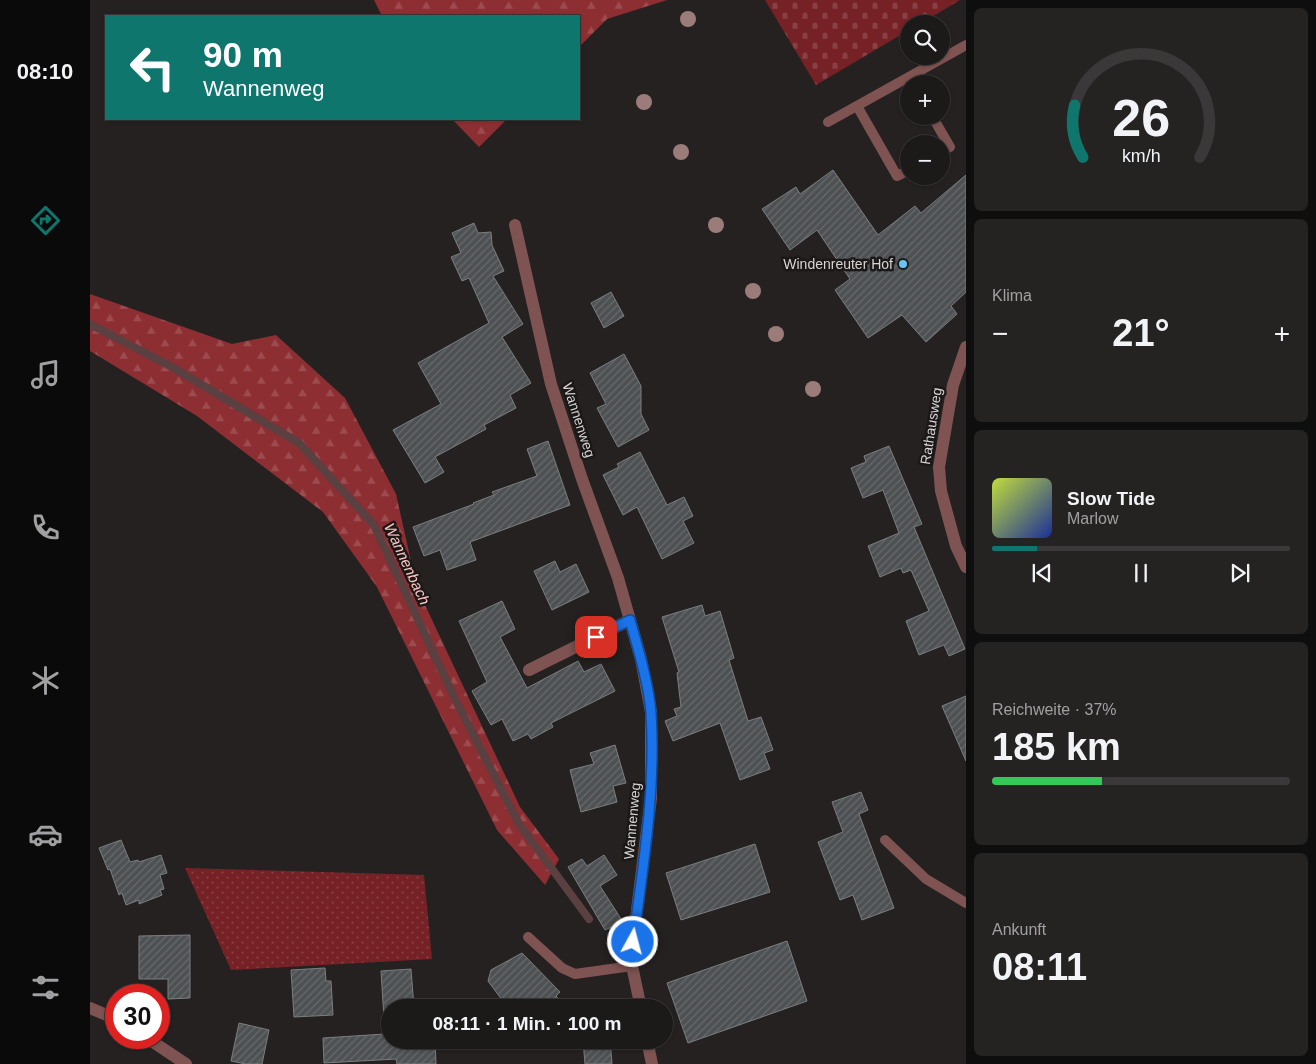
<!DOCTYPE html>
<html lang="de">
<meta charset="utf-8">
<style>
:root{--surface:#1c1919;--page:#252222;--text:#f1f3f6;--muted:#a0a0a2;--line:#3a3838;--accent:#0f766e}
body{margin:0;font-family:Helvetica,sans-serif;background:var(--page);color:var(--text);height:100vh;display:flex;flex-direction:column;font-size:19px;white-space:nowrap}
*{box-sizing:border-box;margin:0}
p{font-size:16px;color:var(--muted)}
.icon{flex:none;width:28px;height:28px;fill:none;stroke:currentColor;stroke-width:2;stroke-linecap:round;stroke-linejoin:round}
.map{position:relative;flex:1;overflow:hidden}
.drawer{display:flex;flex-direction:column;gap:8px;padding:8px;background:#0f0e0e;width:350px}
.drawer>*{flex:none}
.top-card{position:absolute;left:15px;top:15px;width:475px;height:105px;border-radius:0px;box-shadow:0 1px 4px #0004,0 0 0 1px var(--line);background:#0f766e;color:#fff;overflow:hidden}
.fabs{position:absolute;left:810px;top:15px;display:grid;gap:10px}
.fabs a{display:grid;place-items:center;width:50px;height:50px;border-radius:50%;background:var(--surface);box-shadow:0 1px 4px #0004,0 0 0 1px var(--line);font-size:25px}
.speed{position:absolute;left:15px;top:984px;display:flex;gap:10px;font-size:25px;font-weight:700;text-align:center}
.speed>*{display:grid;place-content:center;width:65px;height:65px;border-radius:50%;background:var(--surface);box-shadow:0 1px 4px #0004,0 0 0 1px var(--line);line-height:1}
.speed .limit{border:8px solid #d22;background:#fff;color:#111}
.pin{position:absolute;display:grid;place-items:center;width:42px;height:42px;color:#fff;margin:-21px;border-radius:10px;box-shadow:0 2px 8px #0006}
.me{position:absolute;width:55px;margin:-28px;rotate:7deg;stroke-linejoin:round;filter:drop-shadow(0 0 4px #0008)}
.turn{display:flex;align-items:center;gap:18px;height:105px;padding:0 15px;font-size:22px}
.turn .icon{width:65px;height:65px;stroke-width:2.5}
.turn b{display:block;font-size:35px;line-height:42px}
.big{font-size:38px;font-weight:700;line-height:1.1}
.drawer .card{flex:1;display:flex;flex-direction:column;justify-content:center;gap:8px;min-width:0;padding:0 18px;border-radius:8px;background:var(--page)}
.drawer .dial{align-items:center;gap:0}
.dial svg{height:130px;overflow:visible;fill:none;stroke:var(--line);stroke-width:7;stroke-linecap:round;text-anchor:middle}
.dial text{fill:var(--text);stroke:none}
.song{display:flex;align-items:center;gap:15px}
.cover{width:60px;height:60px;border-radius:8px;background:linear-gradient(135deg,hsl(70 70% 55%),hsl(230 70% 35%))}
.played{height:5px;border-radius:2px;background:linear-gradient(90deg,var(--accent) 15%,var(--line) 15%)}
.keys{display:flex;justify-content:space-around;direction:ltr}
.heat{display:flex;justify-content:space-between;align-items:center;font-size:28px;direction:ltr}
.charge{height:8px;border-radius:4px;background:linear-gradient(90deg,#34c759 37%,var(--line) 0)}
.trip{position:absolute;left:291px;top:999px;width:292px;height:50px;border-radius:25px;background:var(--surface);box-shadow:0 1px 4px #0004,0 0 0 1px var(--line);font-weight:700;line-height:50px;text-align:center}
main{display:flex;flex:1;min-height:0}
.menu{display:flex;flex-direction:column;width:90px;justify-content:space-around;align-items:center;background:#0b0a0a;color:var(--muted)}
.menu .icon{width:35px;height:35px}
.menu .active{color:var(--accent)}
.menu b{font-size:22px;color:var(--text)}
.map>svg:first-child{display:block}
.forest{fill:url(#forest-firs)}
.cemetery{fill:url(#cemetery-stones)}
.garden{fill:url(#garden-dots)}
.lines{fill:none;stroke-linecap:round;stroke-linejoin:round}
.stream{stroke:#5a4040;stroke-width:8}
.building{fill:url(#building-hatch);stroke:#7b7f81}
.service{stroke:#7e5351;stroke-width:10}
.minor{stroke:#7e5351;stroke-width:12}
.tree{fill:#9c7c7a}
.route-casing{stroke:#114b97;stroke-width:12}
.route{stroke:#1a73e8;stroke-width:9}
.poi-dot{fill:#69c4f1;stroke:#1b1817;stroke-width:2}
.labels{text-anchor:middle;stroke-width:5;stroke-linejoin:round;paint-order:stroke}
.poi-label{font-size:14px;fill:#d6d4d4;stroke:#1b1817;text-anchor:end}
.street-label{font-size:14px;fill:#d6d4d4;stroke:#1b1817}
.water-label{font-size:15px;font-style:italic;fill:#fdc6c3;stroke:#1b1817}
</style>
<main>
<nav class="menu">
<b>08:10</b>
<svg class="icon active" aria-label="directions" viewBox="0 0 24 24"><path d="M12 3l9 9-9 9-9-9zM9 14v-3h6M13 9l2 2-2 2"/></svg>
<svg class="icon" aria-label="music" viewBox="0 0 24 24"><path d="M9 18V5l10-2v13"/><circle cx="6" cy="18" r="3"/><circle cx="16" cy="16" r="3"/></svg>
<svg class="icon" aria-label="phone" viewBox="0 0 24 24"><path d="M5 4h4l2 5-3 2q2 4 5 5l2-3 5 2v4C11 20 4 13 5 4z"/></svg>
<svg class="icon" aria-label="climate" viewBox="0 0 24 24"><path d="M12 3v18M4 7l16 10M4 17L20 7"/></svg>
<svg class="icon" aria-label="car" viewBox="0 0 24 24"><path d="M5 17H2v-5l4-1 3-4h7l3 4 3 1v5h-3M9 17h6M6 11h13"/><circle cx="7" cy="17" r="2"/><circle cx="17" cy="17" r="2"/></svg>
<svg class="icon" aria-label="filters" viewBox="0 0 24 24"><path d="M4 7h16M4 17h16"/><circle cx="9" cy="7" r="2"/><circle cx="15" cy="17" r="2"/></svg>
</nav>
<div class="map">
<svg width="876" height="1064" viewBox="0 0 876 1064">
<defs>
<pattern id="forest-firs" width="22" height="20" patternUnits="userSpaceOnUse" patternTransform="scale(1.25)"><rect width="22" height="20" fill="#8d2e32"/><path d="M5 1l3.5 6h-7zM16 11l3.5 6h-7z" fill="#9c4b4f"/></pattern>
<pattern id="cemetery-stones" width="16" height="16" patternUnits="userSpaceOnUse" patternTransform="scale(1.25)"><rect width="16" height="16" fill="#762125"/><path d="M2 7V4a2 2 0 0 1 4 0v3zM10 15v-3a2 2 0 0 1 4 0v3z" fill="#894044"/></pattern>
<pattern id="garden-dots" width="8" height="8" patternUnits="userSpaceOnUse" patternTransform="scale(1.25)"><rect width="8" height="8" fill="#762125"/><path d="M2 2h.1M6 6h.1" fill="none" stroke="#894044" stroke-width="1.8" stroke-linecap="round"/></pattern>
<pattern id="building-hatch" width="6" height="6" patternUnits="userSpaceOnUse" patternTransform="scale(1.25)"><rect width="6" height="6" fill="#4e5153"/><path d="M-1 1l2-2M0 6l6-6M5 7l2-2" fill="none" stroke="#67696b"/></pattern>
</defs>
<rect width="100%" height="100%" fill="#252121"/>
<!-- forest -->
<path class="forest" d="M284 0H577L517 19 489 47V16H292Z
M362 119H417L389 147Z
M0 294 142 344 186 335 255 398 306 494 327 588 430 807 469 859 455 885 407 830 287 587 233 512 107 416 0 351Z"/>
<!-- cemetery -->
<path class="cemetery" d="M675 0H870L830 24H819V30L726 85Z"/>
<!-- garden -->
<path class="garden" d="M95 868 334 875 342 959 141 970Z"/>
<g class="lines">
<!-- stream -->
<path class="stream" d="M0 324 82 367 209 443 284 525 366 701 429 824 499 919"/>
</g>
<!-- building -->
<path class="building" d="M743 170 788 235 825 206 831 213 876 175V292L861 306 867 314 836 342 812 315 778 338 745 290 760 279 727 230 700 250 672 209 706 187 710 194Z
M384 223 388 233 401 232 402 245 414 271 403 276 433 324 412 337 441 383 420 395 426 408 394 425 396 429 345 457 354 472 335 483 303 430 351 404 328 363 399 323 379 278 372 281 361 257 371 253 362 233Z
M521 292 534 316 514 328 501 303Z
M534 354 551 386V414L559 430 528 447 507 408 516 404 500 373Z
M458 441 480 505 380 542 386 560 357 570 350 550 334 556 323 527 384 504 383 503 404 495 402 492 447 476 437 449Z
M799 446 832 524 824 527 875 649 859 656 854 645 829 655 816 621 839 611 821 570 813 573 811 568 790 577 778 546 809 533 793 490 773 498 761 468 776 462 774 456Z
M550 452 577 505 594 497 603 516 593 521 604 543 572 559 547 507 533 515 513 475 529 467 527 464Z
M465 561 470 572 486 564 499 592 462 610 444 571Z
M412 601 425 629 410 637 437 688 488 661 494 672 511 664 525 691 461 723 463 727 441 739 438 734 423 741 412 719 401 725 382 691 397 682 369 621Z
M612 605 615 616 630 611 644 658 639 660 658 721 671 717 683 750 674 753 680 769 650 780 630 723 583 741 575 721 587 716 584 709 591 707 587 673 589 672 572 617Z
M876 696V761L852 706Z
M525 745 536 783 523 786 527 802 491 812 480 770 504 764 500 753Z
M771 792 778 810 769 814 804 908 772 920 763 895 750 900 728 842 753 832 742 802Z
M31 840 40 862 48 860 49 862 71 855 77 873 70 875 74 889 70 890 72 895 49 904V900L36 905 32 893 29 895 20 869 18 870 9 848Z
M665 844 680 892 591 920 576 873Z
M514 855 527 875 510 886 533 922 515 930 478 867 492 859 497 866Z
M100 935V998L78 999V979H49V936Z
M697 941 717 1001 598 1043 577 983Z
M432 953 470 992 466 996 476 1008H418L398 981 401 970Z
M235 968 236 981H241L243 1015 204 1017 201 970Z
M321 969 324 1008H300V1040H345L346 1064H307L306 1059 234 1063 233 1038 295 1034 291 971Z
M149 1023 179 1030 172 1064H156L141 1061Z
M493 1040H520L522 1064H495Z"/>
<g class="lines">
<!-- service -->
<path class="service" d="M767 106 807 176 819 170
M842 116 860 147 851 152
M738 122 876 45
M795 840 836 879 876 903
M438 937 472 968 485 974 542 966"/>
<!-- minor -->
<path class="minor" d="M425 225 461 384 492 479 528 578 551 659 561 712V798L543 942 542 966 551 1008
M876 347 863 385 849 467 851 491 866 546 876 567
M439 670 540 620
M0 1008 26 1019
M57 1038 96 1064
M557 1040 562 1064"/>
</g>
<!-- trees -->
<g class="tree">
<circle cx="598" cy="19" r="8"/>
<circle cx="554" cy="102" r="8"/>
<circle cx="591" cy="152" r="8"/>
<circle cx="626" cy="225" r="8"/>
<circle cx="663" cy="291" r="8"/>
<circle cx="686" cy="334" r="8"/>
<circle cx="723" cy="389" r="8"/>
</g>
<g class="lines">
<defs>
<path id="route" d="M506 637 540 620C548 648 559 685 561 713 566 790 553 867 543 942"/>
</defs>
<!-- route casing -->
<use href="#route" class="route-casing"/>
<!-- route -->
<use href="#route" class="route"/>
</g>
<!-- markers -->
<circle class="poi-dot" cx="813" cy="264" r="5"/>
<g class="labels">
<!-- poi labels -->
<g class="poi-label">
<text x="803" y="269">Windenreuter Hof</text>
</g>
<!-- street labels -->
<g class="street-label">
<text transform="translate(489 420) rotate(72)" y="5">Wannenweg</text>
<text transform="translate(841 426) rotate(-81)" y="5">Rathausweg</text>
<text transform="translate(542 821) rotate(-85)" y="5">Wannenweg</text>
</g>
<!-- water labels -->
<g class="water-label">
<text transform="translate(317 564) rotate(65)" y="5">Wannenbach</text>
</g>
</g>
</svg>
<div class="fabs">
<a><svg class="icon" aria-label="search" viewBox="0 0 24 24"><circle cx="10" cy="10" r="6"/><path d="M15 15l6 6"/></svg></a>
<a>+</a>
<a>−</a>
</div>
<div class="speed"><div class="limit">30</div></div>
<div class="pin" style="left:506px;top:637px;background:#d93025"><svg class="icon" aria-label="arrive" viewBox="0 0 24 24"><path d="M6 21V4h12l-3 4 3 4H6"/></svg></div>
<svg class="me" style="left:543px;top:942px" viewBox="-20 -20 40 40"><circle r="17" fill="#1a73e8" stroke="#fff" stroke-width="3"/><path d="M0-11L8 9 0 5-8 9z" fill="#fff"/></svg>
<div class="trip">08:11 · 1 Min. · 100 m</div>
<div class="top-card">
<div class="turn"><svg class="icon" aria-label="left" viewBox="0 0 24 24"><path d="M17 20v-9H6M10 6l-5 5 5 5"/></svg><div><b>90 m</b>Wannenweg</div></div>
</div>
</div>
<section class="drawer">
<div class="card dial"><svg viewBox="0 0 100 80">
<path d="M14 69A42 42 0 1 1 86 69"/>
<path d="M14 69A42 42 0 0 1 9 37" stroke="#0f766e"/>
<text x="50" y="56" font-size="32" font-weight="700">26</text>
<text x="50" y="72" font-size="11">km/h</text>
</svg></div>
<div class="card"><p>Klima</p>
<div class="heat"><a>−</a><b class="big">21°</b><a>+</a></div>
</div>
<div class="card">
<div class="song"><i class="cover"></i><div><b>Slow Tide</b><p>Marlow</p></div></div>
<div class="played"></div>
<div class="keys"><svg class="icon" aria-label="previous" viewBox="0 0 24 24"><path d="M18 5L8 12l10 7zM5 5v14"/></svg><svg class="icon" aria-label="pause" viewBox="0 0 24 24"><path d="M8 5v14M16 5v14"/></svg><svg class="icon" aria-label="next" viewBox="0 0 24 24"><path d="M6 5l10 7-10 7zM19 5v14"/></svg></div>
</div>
<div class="card"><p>Reichweite · 37%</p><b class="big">185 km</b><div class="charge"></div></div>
<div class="card"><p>Ankunft</p><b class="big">08:11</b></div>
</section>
</main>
